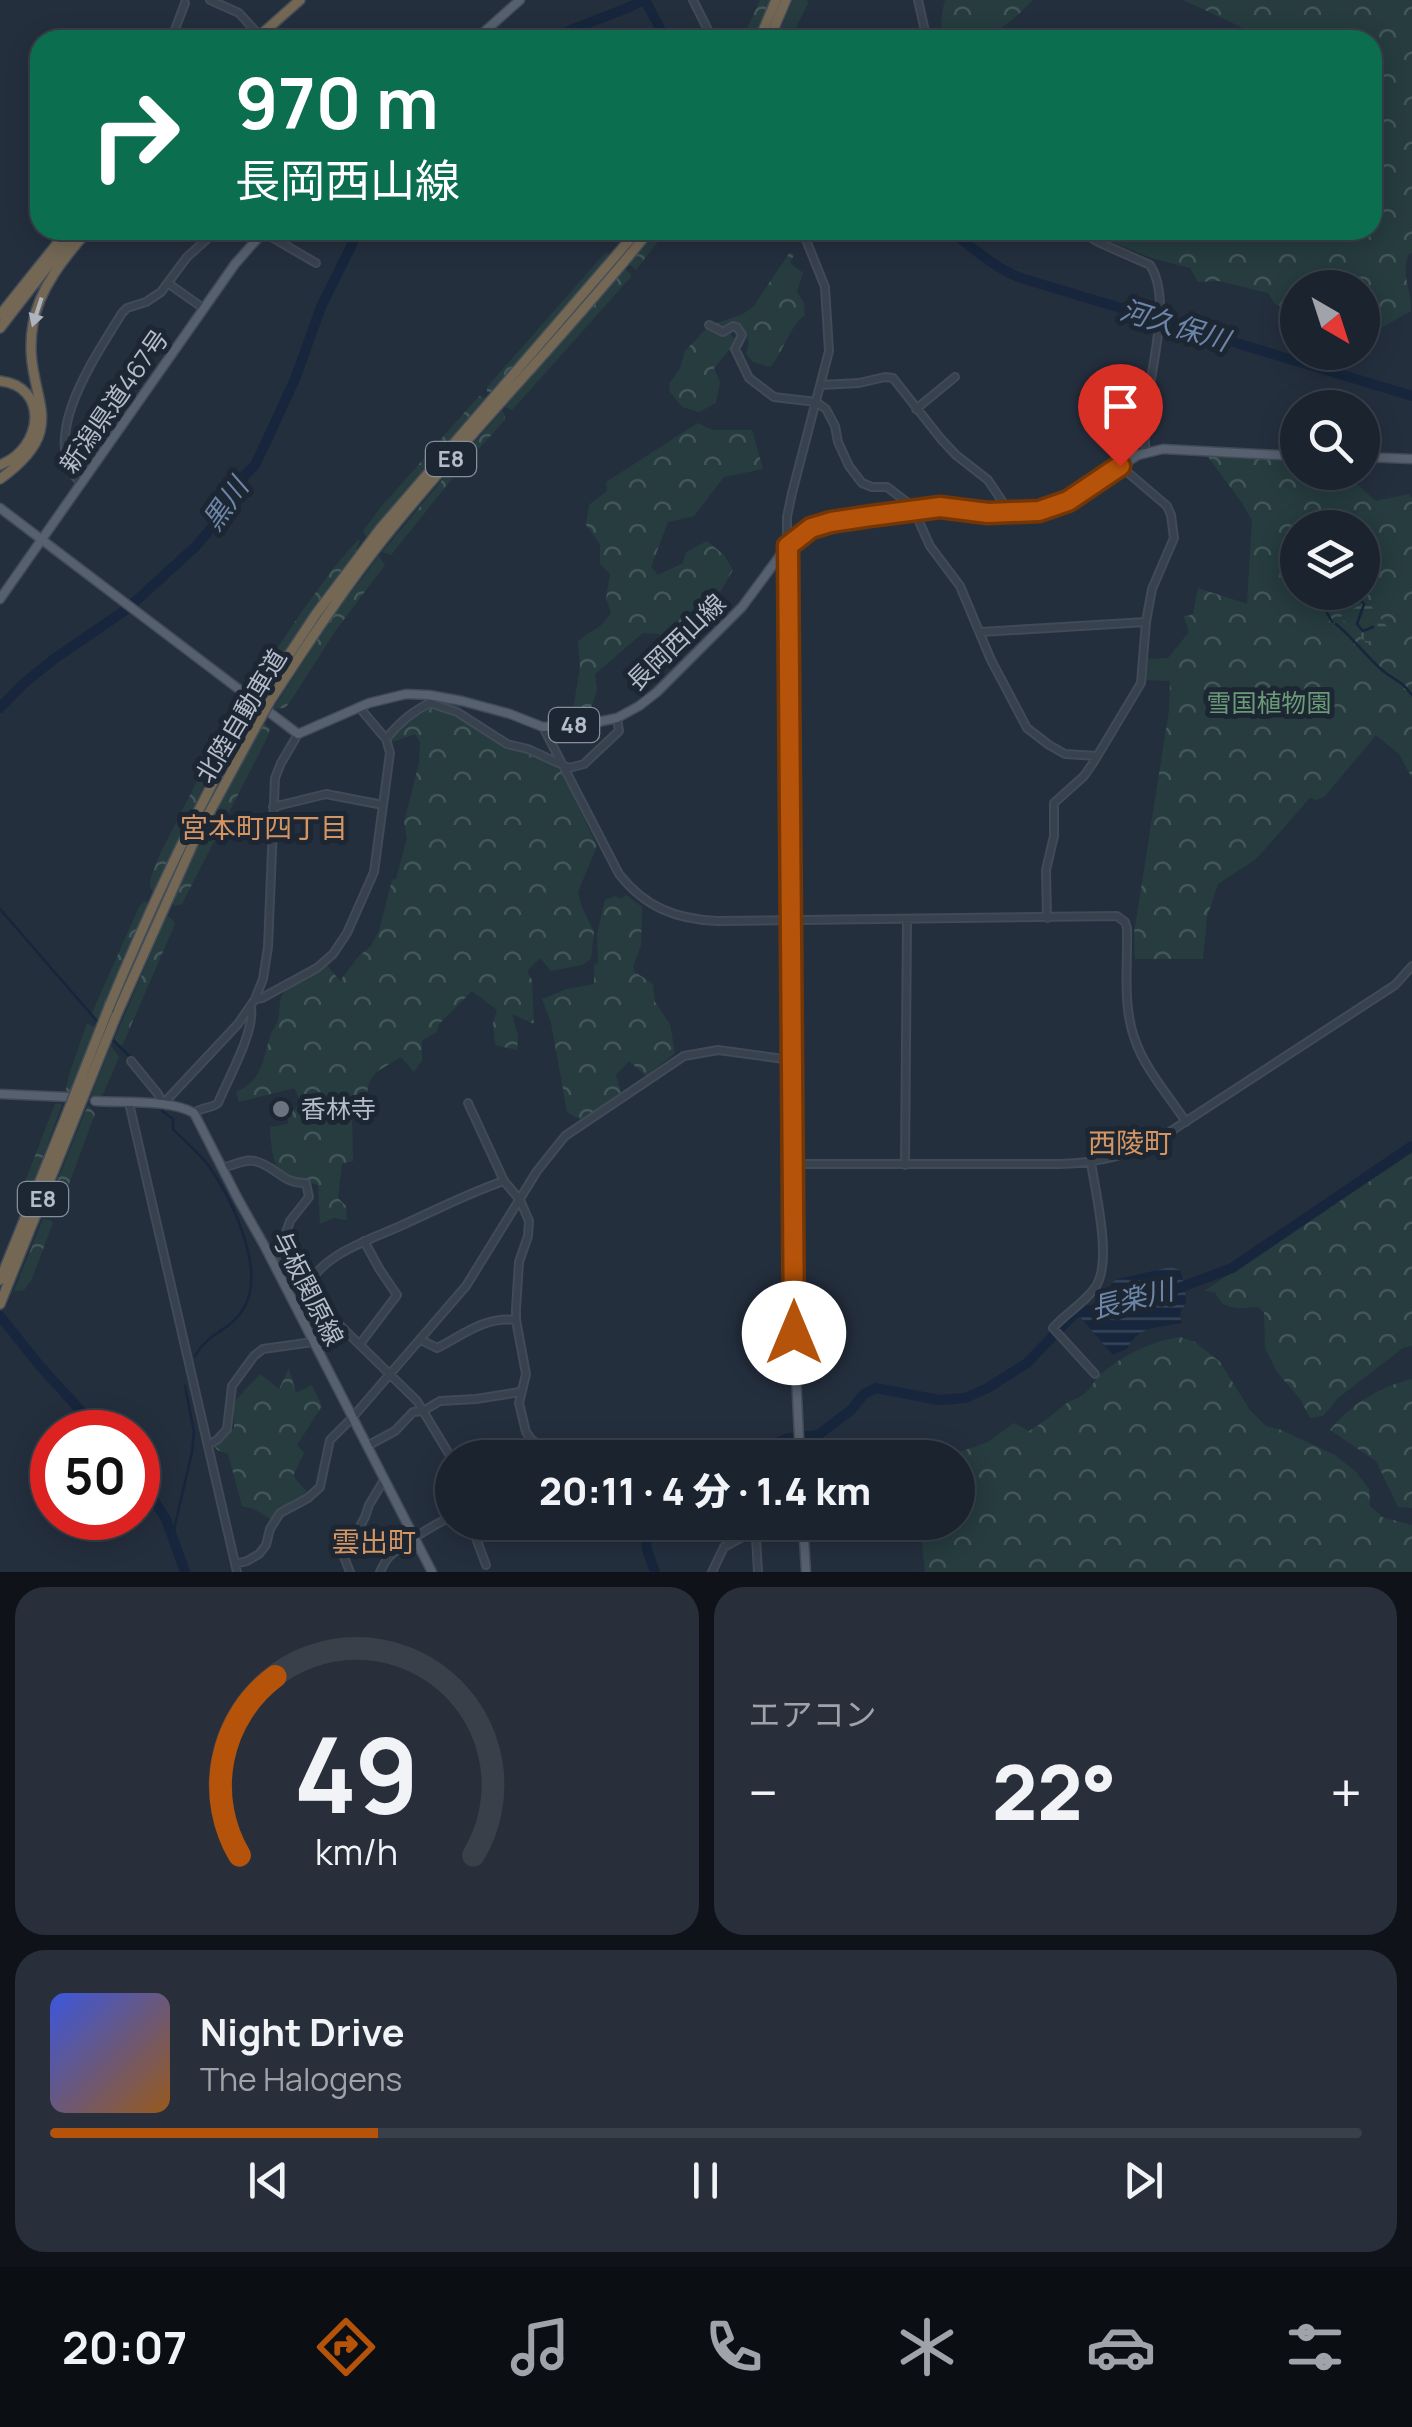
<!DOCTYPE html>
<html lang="ja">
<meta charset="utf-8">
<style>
:root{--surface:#1b232e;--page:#282f3a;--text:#f1f3f6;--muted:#a0a4aa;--line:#39404a;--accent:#b45309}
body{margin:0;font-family:Manrope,"Noto Sans JP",sans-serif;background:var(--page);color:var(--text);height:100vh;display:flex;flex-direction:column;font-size:38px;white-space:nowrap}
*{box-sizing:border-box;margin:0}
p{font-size:32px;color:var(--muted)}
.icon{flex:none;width:55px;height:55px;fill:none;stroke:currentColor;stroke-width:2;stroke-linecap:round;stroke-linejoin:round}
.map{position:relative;height:1572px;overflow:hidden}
.side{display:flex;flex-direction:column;gap:15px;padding:15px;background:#0f1319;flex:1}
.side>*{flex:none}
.hud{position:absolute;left:30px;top:30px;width:1352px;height:210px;border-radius:30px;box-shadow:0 5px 25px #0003,0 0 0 2px var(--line);background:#0b6e4f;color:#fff;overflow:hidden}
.needle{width:65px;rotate:141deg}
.tools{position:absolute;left:1280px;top:270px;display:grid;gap:20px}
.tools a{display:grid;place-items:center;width:100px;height:100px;border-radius:50%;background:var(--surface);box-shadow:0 5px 25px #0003,0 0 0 2px var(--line);font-size:50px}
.speed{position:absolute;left:30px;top:1410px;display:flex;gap:20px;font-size:50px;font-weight:700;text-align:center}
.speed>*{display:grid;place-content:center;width:130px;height:130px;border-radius:50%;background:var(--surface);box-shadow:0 5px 25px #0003,0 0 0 2px var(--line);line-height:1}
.speed .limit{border:15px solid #d22;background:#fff;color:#111}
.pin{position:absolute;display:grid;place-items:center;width:85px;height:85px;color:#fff;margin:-102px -42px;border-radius:50% 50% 50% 0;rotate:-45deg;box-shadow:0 0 10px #0007}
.pin .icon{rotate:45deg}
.me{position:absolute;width:110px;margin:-55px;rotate:0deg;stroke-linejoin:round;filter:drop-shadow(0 0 8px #0008)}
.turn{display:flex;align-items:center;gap:35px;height:210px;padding:0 40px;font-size:45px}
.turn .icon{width:130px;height:130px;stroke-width:2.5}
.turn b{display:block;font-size:70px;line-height:85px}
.big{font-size:75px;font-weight:800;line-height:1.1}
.side .widget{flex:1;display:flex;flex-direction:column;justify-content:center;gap:15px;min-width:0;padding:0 35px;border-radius:30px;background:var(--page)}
.side .dial{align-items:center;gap:0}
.dial svg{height:260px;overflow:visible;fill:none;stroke:var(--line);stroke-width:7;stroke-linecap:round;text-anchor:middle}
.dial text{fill:var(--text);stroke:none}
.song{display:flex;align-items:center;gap:30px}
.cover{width:120px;height:120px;border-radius:15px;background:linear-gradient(135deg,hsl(230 70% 55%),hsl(30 70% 35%))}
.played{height:10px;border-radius:5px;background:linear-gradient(90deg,var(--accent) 25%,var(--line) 25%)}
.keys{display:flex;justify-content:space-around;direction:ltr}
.heat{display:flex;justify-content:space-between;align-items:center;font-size:55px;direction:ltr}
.side .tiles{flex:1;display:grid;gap:15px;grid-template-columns:1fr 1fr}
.widget:last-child{grid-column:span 2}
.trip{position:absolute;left:435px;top:1440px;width:540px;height:100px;border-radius:50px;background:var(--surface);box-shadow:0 5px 25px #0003,0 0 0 2px var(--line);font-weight:800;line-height:100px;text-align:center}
.dock{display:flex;height:160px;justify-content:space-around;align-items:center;background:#0b0e12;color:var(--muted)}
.dock .icon{width:70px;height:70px}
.dock .active{color:var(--accent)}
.dock b{font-size:45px;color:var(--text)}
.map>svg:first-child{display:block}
.forest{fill:url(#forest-crowns);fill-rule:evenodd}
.wetland{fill:url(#wetland-marsh)}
.water{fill:url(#water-rules)}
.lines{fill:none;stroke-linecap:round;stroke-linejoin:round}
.stream{stroke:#17263c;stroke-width:2.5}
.river{stroke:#17263c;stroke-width:10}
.minor-casing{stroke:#414a57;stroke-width:10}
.major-casing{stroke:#414a57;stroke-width:11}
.highway-casing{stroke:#434c59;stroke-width:12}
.minor{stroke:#38414e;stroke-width:6}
.major{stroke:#56606e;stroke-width:8}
.highway{stroke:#746855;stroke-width:9}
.highway-bridge-casing{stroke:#434c59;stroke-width:12;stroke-linecap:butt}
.highway-bridge{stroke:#746855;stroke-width:9}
.oneway{fill:#aeb4bd}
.route-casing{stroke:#753606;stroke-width:25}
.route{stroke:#b45309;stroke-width:18}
.worship-dot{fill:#6b7280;stroke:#1d2633;stroke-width:4}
.labels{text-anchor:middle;stroke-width:10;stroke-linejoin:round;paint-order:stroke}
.shield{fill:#1d2633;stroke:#878f9c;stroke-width:2.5}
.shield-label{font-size:22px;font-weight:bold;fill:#b4bcc9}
.street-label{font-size:25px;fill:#b4bcc9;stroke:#1d2633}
.park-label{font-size:25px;fill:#6b9a76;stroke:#1d2633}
.poi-label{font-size:25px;fill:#b4bcc9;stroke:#1d2633;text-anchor:start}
.water-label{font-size:28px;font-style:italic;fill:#6d86a8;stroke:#1d2633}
.neighbourhood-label{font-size:28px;fill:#d59563;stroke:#1d2633}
</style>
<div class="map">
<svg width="1412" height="1572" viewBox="0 0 1412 1572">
<defs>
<pattern id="forest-crowns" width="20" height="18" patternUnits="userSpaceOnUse" patternTransform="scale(2.5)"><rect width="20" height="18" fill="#263c3f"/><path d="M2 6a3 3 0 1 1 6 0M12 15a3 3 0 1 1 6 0" fill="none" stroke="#435659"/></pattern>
<pattern id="wetland-marsh" width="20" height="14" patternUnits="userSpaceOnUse" patternTransform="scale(2.5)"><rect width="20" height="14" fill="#263c3f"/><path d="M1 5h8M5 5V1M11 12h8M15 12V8" fill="none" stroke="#435659"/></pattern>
<pattern id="water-rules" width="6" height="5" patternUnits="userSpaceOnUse" patternTransform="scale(2.5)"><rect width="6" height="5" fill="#17263c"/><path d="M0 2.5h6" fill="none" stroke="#364457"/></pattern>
</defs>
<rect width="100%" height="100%" fill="#242f3e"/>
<!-- forest -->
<path class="forest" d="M760 0H771L754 40H742Z
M793 0H807L808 3 790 40H776Z
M945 0H1033C1023 10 1013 20 1002 27 990 36 979 40 964 40 936 40 940 22 945 0Z
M1183 0H1412V253L1408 255C1401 279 1412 288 1411 311L1370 334 1363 332 1362 288H1298L1297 313 1275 304 1268 293 1219 281 1198 282 1190 268 1152 258 1096 236 1123 238 1136 233 1152 234 1165 230H1372V40H1305L1284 34 1250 31Z
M654 230H667L636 270 629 264Z
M606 252 612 255 491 392H487V387Z
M790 252 794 255 790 263 803 273 797 292 804 303 805 315C788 328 785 350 770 367L753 362 746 354 749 343 745 330 736 328 730 334 737 341 714 368 720 382 716 403 699 412 682 407 670 392 669 384 680 368 685 351 704 331 714 324 743 314 753 307Z
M625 269 631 274V277L512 410 505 407Z
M479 396 485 398 366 537 363 531 381 507Z
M502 411 505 415 504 421 455 475 391 555 382 552 447 474Z
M698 423 713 430H752L763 469 724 477 694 516 668 522 651 567 658 575 683 563 686 552 707 541 724 555 733 570 710 609 698 605 675 644 658 634 643 633 595 674 597 691 586 721 571 722 580 667 578 642C592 627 600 632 611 612L606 599 610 574 600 564V544L586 525 589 505 607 491 606 482Z
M1206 454 1297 460 1298 472 1301 473 1304 483H1338L1351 479 1376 501 1409 494 1412 498V778L1399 754 1376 735 1324 797 1317 800 1310 798 1256 859 1218 884 1207 917 1203 959H1135L1134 933 1169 710 1170 681 1146 680 1147 659 1168 658 1189 632 1184 617 1193 614 1198 588 1247 604 1252 520 1242 503ZM1298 528H1362V592H1298Z
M358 540H360L356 550 258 692 252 689V686L303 610 335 566Z
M379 556 385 565 336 630 290 702 285 708 273 709 333 616Z
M243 704 248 708 202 789 154 894 150 887 151 877 159 856 218 740Z
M448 705 473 717 488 731 533 753 562 772 597 846 578 892 581 905 594 932 591 959 582 965 551 971 540 958 527 971 532 980 534 1024 512 1014 518 1036 517 1050 495 1045 493 1023 497 1010 472 991 439 1024 437 1032 422 1040V1061L414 1072 401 1057C368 1077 368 1074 366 1113L352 1114 353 1161 342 1164 338 1198 346 1206 347 1220 334 1218 320 1224 318 1185C310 1182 302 1181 293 1178 270 1172 272 1147 270 1127L288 1124 287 1111 296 1109 300 1100 294 1088 239 1102 236 1092C264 1079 262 1060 271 1034 273 1029 277 1025 278 1020 281 1010 277 998 286 990 296 981 314 976 327 965L340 981 359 956 371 946 379 931 392 880 396 879 407 838 404 822 419 763 420 742 415 734 393 742 390 734C411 719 422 707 448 705Z
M264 723 270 729 266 740 182 904 175 906 172 902 202 836Z
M626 895 642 907 641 945 633 967 635 972 653 984 655 1002 670 1024 675 1053 646 1076 629 1061 616 1075 621 1092 581 1120 567 1112 551 1023 542 999 567 989 594 984V966L598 963 597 934 605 900 615 896 621 899Z
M145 901 149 904 98 1021 92 1013 139 907Z
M167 916 171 918 175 924 122 1046 114 1040Z
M87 1023 95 1028 69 1094 65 1093 69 1075Z
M111 1046 119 1057 104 1092 101 1096H91Z
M59 1103 62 1105 25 1205 20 1202 19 1197 55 1104Z
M88 1105 95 1114 59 1211 48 1214 45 1211Z
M1412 1153V1346L1403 1348 1338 1398 1323 1416 1310 1418 1300 1399 1277 1372 1265 1348 1264 1312 1257 1307C1239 1308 1223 1312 1215 1292L1204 1291Z
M43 1219 51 1220 53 1223 51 1228 32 1279 24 1290 14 1291Z
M1180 1337 1195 1342 1220 1362 1250 1410 1266 1426 1279 1429 1335 1455 1356 1472 1369 1489 1370 1506 1382 1517 1412 1525V1572H925L921 1532 913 1523 958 1522V1458L945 1457 988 1442 1014 1423 1029 1431C1043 1423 1054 1413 1067 1403 1071 1400 1077 1399 1081 1396 1090 1391 1094 1380 1102 1373 1124 1355 1151 1341 1180 1337Z
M289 1368 296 1393 312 1385 322 1406 297 1445 304 1453 293 1476 307 1492 309 1502 270 1519 254 1509 242 1506 228 1454 217 1450 214 1446 234 1428V1402L260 1374 279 1389Z
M1412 1379V1508L1398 1507 1376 1461 1330 1430C1351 1404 1379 1387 1412 1379Z"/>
<!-- wetland -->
<path class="wetland" d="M1369 603 1388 628 1383 633H1377L1369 642 1366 643 1340 617 1361 604Z"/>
<!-- water -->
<path class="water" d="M1171 1267 1180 1270 1185 1286 1186 1303C1181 1311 1178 1314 1182 1323 1160 1328 1138 1325 1127 1349L1113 1355 1081 1318 1100 1303 1112 1283 1117 1279Z"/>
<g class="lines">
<!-- stream -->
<path class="stream" d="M1295 529 1298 533
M1326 592 1325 609 1332 622
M1354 592 1364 604 1357 624 1363 631 1373 627
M1339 605 1344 600 1342 592
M1336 624C1353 638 1365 655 1382 670 1395 681 1400 679 1412 695
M0 909 97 1021
M112 1039 131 1058
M150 1079 161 1092
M162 1105V1111L173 1119V1129C185 1142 201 1154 211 1169 233 1202 266 1270 244 1308 231 1331 209 1331 195 1356
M173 1534 192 1452 194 1432 185 1386"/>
<!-- river -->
<path class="river" d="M645 0 666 40
M551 40C581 23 613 16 644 0
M950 230C972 247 994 268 1021 278L1412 396
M0 708 23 684 54 659 127 609 195 547 214 525 231 502 245 475 255 465 267 440 295 379 321 307 359 230
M1176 1289 1232 1268 1412 1146
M0 1316 40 1366 100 1432
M743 1458 788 1438 818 1435 851 1410 864 1394 876 1388 939 1400 965 1398 986 1389 1027 1363 1075 1313 1101 1308
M138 1476 166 1519 185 1572
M644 1522 647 1550 655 1572"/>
<defs>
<path id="minor" d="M210 0 239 13 260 36
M693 0 713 40
M918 0 927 40
M171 40 185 3
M1078 230 1098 242 1150 265C1178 308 1137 399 1146 452
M261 231 316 263
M169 284 203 308
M709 325 723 332 733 326 737 327 742 335 735 349 749 378 774 397 816 402 826 409 835 426 838 442 849 466 862 483 872 487H887L912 506 930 546 960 586 991 660 1027 728 1049 745 1065 754 1097 756
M821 385 859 383 885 377 893 378 941 439 956 455 988 480 1010 513
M916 409 955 377
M81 483C35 440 98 353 122 313L127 308 146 302 161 292 187 257 217 230
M787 546V517L792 493 829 351 825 287 802 230
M981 632 1146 622
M543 727 619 874C645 907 675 919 717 921L1117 916 1125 922 1127 928C1128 964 1122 1005 1135 1040 1145 1069 1169 1096 1186 1122
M386 739C397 725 413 711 430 703L457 712 507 744 528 749 569 768 584 764 619 731 617 718
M273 807 326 794 383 805
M1047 918 1046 870 1054 836V803L1084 776 1093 763 1141 683 1146 622 1152 589 1174 538 1171 515 1167 506 1119 465
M256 999 262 998 317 968 333 954 347 933 374 872 390 753 386 739 359 707
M131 1061 158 1094 163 1104 238 1024 255 999 263 979 268 947 275 778 281 763 298 734
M129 1103 237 1572
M468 1103 504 1181 520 1200 529 1221 528 1236 519 1262 516 1309V1320L526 1374 519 1403 526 1432 531 1439 557 1458
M194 1113C203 1106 211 1109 218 1103 228 1079 255 1031 251 1008
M1091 1162C1095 1192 1114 1265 1094 1289 1083 1304 1065 1314 1053 1328L1095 1374
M793 1164H1060C1097 1163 1130 1156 1162 1137L1395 985 1412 966
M905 1165 907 919
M223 1168C232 1165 245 1159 255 1161 276 1166 282 1184 306 1183L309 1197 290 1221 280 1250C282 1266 291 1282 305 1291
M421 1340 437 1348C463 1335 485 1316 516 1320
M360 1344 397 1295 380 1270 364 1241
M208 1445 217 1440 227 1429 232 1386 254 1356 263 1349 313 1342
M367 1446 395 1431 413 1412 423 1411 440 1401 476 1399 520 1392
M452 1459 417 1401 305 1291C321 1252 374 1239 409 1222 440 1208 471 1192 504 1181
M470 1522 486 1565
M753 1532 756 1538 758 1572
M235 1564 247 1561 259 1554 266 1545 270 1529 280 1513 308 1498 320 1487 330 1440 352 1418 466 1286 537 1171 565 1136 684 1056 718 1050 791 1060
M350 1572 344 1557 365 1517 369 1505 384 1480
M380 1572C382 1568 385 1561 389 1557 398 1547 439 1521 452 1517
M712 1572 724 1547 770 1522"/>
<path id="major" d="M475 40 520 0
M1362 457 1412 459
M0 508 298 734 369 703 406 694 429 695 462 701 510 714 543 727 588 724 617 718 639 706 657 692 742 607 787 546 804 532 821 525 940 507 988 513 1039 511 1068 501 1138 455 1163 449 1298 456
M787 546 794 1333 800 1458
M0 599 235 264 265 230
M0 1094 68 1097
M95 1101C124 1103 169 1099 194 1113L238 1199 264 1245 432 1572
M803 1522 806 1572"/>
<path id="highway" d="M255 40 300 0
M759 40 776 0
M769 40 786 0
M0 315 68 230
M0 328 76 230
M0 381C49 386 44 448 0 465
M0 479C78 423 20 397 33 324 39 288 65 257 88 230
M263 694 316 614 380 529 638 230
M270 701C308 643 346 585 389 532 473 428 567 334 650 230
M109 1007C151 906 196 808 251 714
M116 1016 195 839 260 719
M0 1280 67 1114
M0 1304 76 1115"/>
</defs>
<!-- minor casing -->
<use href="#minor" class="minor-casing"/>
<!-- major casing -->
<use href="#major" class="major-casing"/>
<!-- highway casing -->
<use href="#highway" class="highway-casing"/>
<!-- minor -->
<use href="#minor" class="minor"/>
<!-- major -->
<use href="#major" class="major"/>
<!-- highway -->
<use href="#highway" class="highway"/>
<defs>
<path id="highway-bridge" d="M251 714 263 694
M260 719 270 701
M67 1114 109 1007
M76 1115 116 1016"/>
</defs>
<!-- highway-bridge casing -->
<use href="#highway-bridge" class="highway-bridge-casing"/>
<!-- highway-bridge -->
<use href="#highway-bridge" class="highway-bridge"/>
</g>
<!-- one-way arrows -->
<defs><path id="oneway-solid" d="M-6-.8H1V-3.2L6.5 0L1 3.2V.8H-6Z" transform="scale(2.5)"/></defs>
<use class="oneway" href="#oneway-solid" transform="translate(37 312) rotate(108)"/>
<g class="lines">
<defs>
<path id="route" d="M794 1333 788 546 811 528 831 522 871 516 940 507 988 513 1039 511 1068 501 1120 466"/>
</defs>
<!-- route casing -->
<use href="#route" class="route-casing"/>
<!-- route -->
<use href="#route" class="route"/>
</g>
<!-- markers -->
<circle class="worship-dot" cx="281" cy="1109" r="10"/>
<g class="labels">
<!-- shield labels -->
<g class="shield">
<rect x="426" y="442" width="50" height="34" rx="8"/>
<rect x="549" y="708" width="50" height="34" rx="8"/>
<rect x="18" y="1182" width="50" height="34" rx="8"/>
</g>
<g class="shield-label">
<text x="451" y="467">E8</text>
<text x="574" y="733">48</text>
<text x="43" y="1207">E8</text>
</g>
<!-- street labels -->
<g class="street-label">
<text transform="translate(114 401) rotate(-55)" y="9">新潟県道467号</text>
<text transform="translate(676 642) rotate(-44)" y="9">長岡西山線</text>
<text transform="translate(241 716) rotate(-59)" y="9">北陸自動車道</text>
<text transform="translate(308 1288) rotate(63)" y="9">与板関原線</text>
</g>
<!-- park labels -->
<g class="park-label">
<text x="1269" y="712">雪国植物園</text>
</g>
<!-- poi labels -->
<g class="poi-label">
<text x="301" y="1118">香林寺</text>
</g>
<!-- water labels -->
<g class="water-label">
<text transform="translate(1175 325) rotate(17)" y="10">河久保川</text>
<text transform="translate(225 504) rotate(-55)" y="10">黒川</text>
<text transform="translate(1132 1299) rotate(-14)" y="10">長楽川</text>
</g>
<!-- neighbourhood labels -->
<g class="neighbourhood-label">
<text x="264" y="838">宮本町四丁目</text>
<text x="1130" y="1153">西陵町</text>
<text x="374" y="1552">雲出町</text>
</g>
</g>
</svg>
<div class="tools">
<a><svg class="needle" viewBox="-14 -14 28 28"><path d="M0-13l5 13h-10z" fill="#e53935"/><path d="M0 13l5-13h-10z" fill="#a0a4aa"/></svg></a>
<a><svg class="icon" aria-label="search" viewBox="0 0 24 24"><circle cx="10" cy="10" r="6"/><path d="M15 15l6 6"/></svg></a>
<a><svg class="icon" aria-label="layers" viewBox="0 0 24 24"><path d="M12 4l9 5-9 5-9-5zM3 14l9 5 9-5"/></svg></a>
</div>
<div class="speed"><div class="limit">50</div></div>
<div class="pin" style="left:1120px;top:466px;background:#d93025"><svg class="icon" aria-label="arrive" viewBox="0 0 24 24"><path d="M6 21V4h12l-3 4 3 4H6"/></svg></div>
<svg class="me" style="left:794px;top:1333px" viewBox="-20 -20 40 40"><circle r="19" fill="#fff"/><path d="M0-13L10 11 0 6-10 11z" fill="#b45309"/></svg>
<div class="trip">20:11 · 4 分 · 1.4 km</div>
<div class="hud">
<div class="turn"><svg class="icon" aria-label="right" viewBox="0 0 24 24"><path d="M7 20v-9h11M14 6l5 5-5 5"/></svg><div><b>970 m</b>長岡西山線</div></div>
</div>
</div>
<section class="side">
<div class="tiles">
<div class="widget dial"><svg viewBox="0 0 100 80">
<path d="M14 69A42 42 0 1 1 86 69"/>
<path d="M14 69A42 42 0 0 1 25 14" stroke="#b45309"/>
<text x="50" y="56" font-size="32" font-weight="700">49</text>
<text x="50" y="72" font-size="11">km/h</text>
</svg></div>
<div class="widget"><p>エアコン</p>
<div class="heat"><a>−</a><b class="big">22°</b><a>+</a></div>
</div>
<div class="widget">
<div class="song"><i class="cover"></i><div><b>Night Drive</b><p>The Halogens</p></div></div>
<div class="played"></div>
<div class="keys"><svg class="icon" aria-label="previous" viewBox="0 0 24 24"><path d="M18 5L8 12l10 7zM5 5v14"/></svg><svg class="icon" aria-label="pause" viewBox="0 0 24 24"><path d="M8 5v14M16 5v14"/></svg><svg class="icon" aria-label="next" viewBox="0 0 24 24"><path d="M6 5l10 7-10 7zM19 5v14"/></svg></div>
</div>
</div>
</section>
<nav class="dock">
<b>20:07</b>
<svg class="icon active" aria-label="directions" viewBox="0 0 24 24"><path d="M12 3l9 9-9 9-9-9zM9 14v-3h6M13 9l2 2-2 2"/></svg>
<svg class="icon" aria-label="music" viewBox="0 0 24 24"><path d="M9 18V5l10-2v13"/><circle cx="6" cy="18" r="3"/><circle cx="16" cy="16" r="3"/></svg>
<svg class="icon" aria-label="phone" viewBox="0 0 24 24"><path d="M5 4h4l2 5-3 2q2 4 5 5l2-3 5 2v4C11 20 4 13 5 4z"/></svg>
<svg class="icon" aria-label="climate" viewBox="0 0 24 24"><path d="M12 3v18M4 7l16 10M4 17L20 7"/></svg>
<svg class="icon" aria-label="car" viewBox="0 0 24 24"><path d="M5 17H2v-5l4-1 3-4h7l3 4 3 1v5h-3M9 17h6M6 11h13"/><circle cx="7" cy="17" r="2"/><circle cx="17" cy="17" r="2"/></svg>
<svg class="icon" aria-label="filters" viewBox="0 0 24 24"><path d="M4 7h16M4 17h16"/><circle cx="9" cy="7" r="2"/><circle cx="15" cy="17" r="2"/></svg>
</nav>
